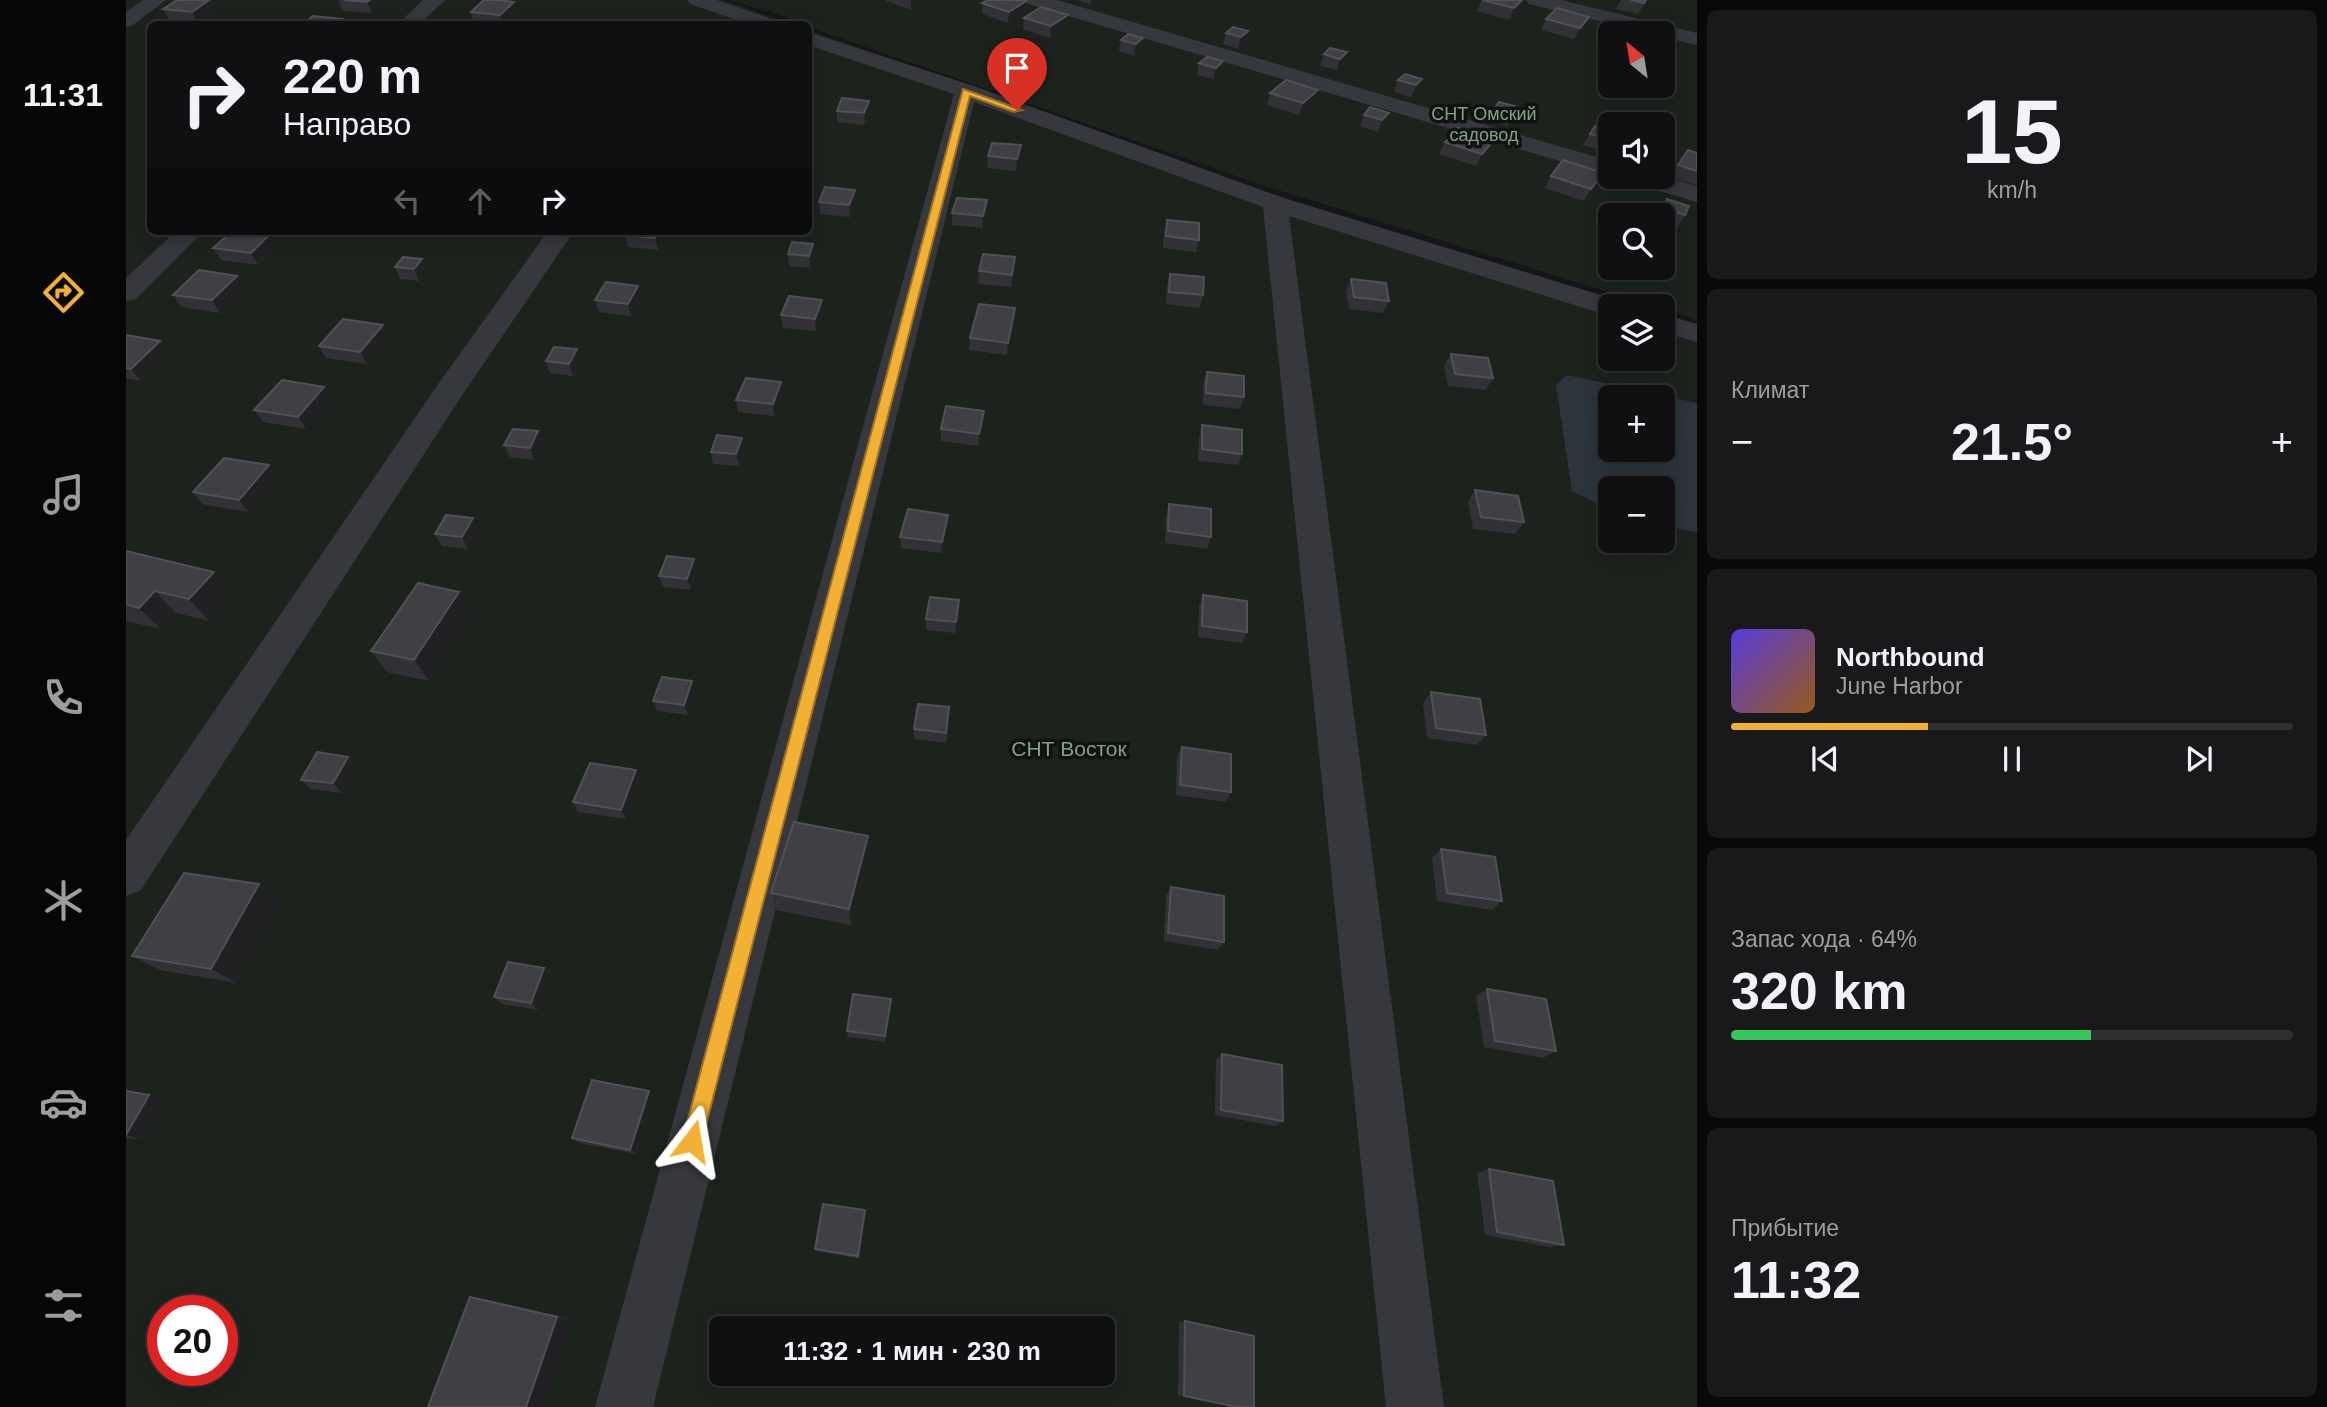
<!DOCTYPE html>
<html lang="ru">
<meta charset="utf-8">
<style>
:root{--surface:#101012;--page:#19191b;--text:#f1f3f6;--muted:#9c9d9f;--line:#303032;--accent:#f2b134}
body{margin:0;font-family:Arial,sans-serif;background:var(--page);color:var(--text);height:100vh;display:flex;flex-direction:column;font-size:26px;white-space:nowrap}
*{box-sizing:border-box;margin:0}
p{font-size:23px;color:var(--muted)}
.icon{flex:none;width:38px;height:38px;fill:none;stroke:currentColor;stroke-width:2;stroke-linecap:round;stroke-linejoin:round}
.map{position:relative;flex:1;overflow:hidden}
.drawer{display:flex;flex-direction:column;gap:10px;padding:10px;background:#09090a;width:630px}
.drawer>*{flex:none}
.hud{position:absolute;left:21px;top:21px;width:665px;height:214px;border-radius:10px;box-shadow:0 4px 18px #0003,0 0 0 2px var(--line);background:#101012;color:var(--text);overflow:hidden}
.needle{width:46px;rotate:330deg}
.fabs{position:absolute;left:1472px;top:21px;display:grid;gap:14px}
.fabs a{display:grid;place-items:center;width:77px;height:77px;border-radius:10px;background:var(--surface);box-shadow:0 4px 18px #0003,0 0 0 2px var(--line);font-size:35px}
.speed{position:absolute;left:21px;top:1295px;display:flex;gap:14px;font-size:35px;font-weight:700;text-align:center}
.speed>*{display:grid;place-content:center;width:91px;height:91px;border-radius:50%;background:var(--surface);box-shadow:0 4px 18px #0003,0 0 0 2px var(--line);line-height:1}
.speed .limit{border:10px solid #d22;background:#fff;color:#111}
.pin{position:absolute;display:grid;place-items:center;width:60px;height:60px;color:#fff;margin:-72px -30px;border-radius:50% 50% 50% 0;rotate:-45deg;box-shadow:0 0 7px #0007}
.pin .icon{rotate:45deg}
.me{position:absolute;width:77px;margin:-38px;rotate:14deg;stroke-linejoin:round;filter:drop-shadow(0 0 5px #0008)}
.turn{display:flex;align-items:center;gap:24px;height:147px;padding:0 21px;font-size:32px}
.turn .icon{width:91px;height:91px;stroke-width:2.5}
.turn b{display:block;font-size:49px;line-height:60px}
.lanes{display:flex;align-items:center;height:66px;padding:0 21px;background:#0003;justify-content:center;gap:35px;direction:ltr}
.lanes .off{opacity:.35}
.big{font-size:52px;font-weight:800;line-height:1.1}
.drawer .tile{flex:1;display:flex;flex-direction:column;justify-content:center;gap:10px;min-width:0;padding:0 24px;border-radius:10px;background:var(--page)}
.drawer .dial{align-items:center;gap:0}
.dial b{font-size:91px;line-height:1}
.song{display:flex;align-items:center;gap:21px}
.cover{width:84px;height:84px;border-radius:10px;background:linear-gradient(135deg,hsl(250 70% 55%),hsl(30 70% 35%))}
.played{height:7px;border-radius:4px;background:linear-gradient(90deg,var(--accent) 35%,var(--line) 35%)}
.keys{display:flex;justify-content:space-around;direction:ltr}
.heat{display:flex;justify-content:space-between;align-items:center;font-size:38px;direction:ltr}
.charge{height:10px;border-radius:5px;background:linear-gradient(90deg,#34c759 64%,var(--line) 0)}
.trip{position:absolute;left:583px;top:1316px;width:406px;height:70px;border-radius:10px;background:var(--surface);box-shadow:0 4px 18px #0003,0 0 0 2px var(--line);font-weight:800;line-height:70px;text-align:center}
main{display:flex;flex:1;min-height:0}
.menu{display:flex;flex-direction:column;width:126px;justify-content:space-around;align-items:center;background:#060607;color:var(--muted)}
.menu .icon{width:49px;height:49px}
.menu .on{color:var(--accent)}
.menu b{font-size:32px;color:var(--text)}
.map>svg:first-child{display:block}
.green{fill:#1c231d;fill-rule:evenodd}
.water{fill:#2c353c;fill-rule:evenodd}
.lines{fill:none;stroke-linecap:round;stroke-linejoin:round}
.minor{fill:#37383d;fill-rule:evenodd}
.wall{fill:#323236}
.shaded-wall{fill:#212124}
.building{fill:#3f3f44;stroke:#4f5156;stroke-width:2}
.route{fill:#f2b134;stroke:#9d7322;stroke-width:2}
.labels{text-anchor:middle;stroke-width:7;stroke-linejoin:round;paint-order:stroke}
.far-park-label{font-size:18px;fill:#7fa381;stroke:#111113}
.park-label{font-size:21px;fill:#7fa381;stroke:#111113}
</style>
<main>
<nav class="menu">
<b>11:31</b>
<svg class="icon on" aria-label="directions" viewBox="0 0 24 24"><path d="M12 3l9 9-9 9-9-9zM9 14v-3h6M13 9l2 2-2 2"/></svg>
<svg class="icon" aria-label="music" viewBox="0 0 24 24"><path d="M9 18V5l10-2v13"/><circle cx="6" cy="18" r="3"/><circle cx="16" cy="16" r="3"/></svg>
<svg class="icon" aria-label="phone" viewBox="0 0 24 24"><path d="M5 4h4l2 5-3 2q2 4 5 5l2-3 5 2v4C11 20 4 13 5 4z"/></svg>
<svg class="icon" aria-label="climate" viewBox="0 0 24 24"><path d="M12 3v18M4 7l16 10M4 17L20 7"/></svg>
<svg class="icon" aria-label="car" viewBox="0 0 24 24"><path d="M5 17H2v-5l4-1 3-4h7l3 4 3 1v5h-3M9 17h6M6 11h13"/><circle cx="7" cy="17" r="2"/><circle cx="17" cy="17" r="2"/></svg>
<svg class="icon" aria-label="filters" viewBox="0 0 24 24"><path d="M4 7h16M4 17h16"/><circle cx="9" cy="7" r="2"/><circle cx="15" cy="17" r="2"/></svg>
</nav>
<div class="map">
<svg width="1571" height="1407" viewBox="0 0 1571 1407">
<rect width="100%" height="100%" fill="#161618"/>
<!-- green -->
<path class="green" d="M0 0H598L667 24H24V231H682L683 30 1152 197 1507 306H1484V359H1536L1537 315 1571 326V1407H0ZM1484 397H1536V450H1484ZM1484 488H1536V541H1484ZM37 1311H96V1370H37ZM595 1328H976V1374H595Z
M604 0H1571V320L1537 309 1536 306H1528L1139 186 683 27 682 24ZM1484 33H1536V86H1484ZM1484 124H1536V177H1484ZM1484 215H1536V268H1484Z"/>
<!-- water -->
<path class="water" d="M1441 375 1571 403V532L1537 526 1536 488H1484V510L1446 491 1430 385ZM1484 397H1536V450H1484Z"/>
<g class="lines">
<!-- minor -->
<path class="minor" d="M17 0H40L7 25 0 27V12Z
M297 0H319L294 24H272Z
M561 0H591L649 20 652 24H623L564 4Z
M899 0H931L1484 161V176L902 4Z
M1400 0H1435L1571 33V45L1536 37V33H1522L1403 4Z
M682 32 848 86 1158 198 1494 301 1498 306H1484V315L1474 313 1163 216 1318 1407H1260L1137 207 848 102 527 1407H469L828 94 682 45Z
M1536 176 1571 186V202L1503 182 1500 177Z
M50 231H78L10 299 0 301V278Z
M422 231H448L337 394 15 890 0 896V840L315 380Z
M1536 314 1571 324V342L1536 332Z"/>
</g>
<!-- wall -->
<path class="wall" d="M212 0H261L246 13 217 11Z
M760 0H801L785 10 760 1Z
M951 0H972L965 5Z
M1356 0 1393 9 1383 20 1351 11Z
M1495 0H1521L1512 14 1490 9Z
M856 3 899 12 882 23 856 14Z
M37 9 91 10 72 23 43 20Z
M345 12 392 13 380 24H360L348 23Z
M898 18 941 26 924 38 897 29Z
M1420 19 1458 28 1448 39 1415 30Z
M1122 31 1120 43 1112 49 1097 44 1100 33Z
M1017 38 1016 49 1008 56 993 51 995 40Z
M1221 52 1217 64 1211 70 1194 66 1198 54Z
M1097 61 1094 73 1087 79 1071 75 1073 63Z
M1296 79 1291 90 1285 97 1268 92 1272 80Z
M1144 93 1188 101 1173 115 1141 105Z
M1392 107 1386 119 1381 126 1362 120 1368 109Z
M711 111 744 112 739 125 711 122Z
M1263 113 1258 124 1252 132 1234 126 1238 115Z
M1484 131V140L1477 151 1457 145 1464 134Z
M1319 142 1363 151 1350 166 1313 154Z
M895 145 894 157 890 171 861 168 862 156Z
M1562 150 1571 153V185L1544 177Z
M1477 173 1470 184 1458 201 1419 188 1425 176Z
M1541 199 1559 215 1551 227 1536 223V215H1531Z
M693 202H730L724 217 694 214Z
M861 212 856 228 826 225V213Z
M1041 220 1073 240 1070 252 1037 248 1038 232Z
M542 234 532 250 502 247 499 235Z
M155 242 132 265 95 260 87 248Z
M662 254 688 256 684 268 663 266Z
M889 257 885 287 852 284 853 271Z
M269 267 301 271 293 281 274 279Z
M1044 274 1077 295 1074 308 1040 304 1041 286Z
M111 276 119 288 94 313 55 307 47 295Z
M1225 279 1263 301 1257 313 1223 309 1220 291Z
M512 286 515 298 505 316 473 312 469 300Z
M889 308 888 320 881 355 843 350 844 338Z
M697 312 690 331 657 328 655 315Z
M257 325 263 337 241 364 200 358 193 346Z
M0 335 43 353 15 381 0 378Z
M1325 354 1367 378 1360 390 1322 386 1318 366Z
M420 361H455L447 376 424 373Z
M1081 372 1118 397 1114 409 1077 405V384Z
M655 382 657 394 648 416 612 412 610 400Z
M198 387 206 399 180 429 137 422 128 410Z
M857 423 852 446 815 441V429Z
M1076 425 1116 454 1112 465 1072 461 1073 437Z
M412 431 417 443 408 460 384 457 378 445Z
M618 450 613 466 587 464 585 452Z
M151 477 122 512 76 504 67 492Z
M1349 490 1398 522 1389 534 1347 529 1342 502Z
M1043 504 1085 537 1081 549 1039 543 1040 516Z
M822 515 821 526 815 553 775 548 774 537Z
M353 529 342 549 316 546 309 534Z
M0 551 107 594 83 621 50 613 35 629 0 621Z
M571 570 565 590 537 587 533 576Z
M1077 595 1121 632 1116 643 1072 637 1073 606Z
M833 600 829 633 800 630V619Z
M346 614 303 681 261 672 245 651Z
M566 681 569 691 562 715 531 711 527 701Z
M1305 692 1360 735 1351 745 1301 738 1297 703Z
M823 717 820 743 788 739V729Z
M1056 747 1105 792 1100 802 1050 795 1051 757Z
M222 757 231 766 216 793 185 789 175 780Z
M510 770 515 780 500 819 452 812 447 802Z
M742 836 743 854 725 925 650 910 645 893Z
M1315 849 1376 901 1366 910 1311 901 1306 858Z
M1045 887 1098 942 1092 950 1038 941 1040 896Z
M155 901 110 983 34 970 6 956Z
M418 968 425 975 412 1010 376 1004 368 997Z
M1361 989 1430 1051 1417 1058 1358 1047 1350 996Z
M765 1006 759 1042 722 1037 721 1031Z
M1096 1054 1157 1121 1150 1126 1089 1115 1090 1060Z
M0 1091 38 1100 16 1140 0 1138Z
M528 1097 510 1154 453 1143 446 1138Z
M1363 1169 1438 1245 1424 1247 1359 1235 1351 1173Z
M739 1210 740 1213 734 1259 691 1251 689 1249Z
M344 1297 363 1300 446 1319 417 1407H302Z
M1059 1321 1128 1407H1108L1052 1395 1053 1322Z"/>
<!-- shaded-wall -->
<path class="shaded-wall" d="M83 0H86L91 10 72 23 66 12Z
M244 0H261L246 13 241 2Z
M785 0H801L785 10Z
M965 0H972L965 5Z
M1396 0H1397L1393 9 1383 20 1388 8Z
M900 1 899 12 882 23 883 12Z
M388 2 392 13 380 24H377L374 15Z
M942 15 941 26 924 38 925 26Z
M1463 17 1458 28 1448 39 1454 28Z
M216 19 219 24H210Z
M1122 31 1120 43 1112 49 1115 37Z
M1017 38 1016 49 1008 56 1010 44Z
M1221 52 1217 64 1211 70 1214 59Z
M1097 61 1094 73 1087 79 1090 68Z
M1296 79 1291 90 1285 97 1290 85Z
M1192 90 1188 101 1173 115 1177 103Z
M743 101 744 112 739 125 738 113Z
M1392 107 1386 119 1381 126 1386 114Z
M1263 113 1258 124 1252 132 1256 120Z
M1369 139 1363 151 1350 166 1356 154Z
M895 145 894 157 890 171 891 159Z
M1477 173 1470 184 1458 201 1465 189Z
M729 190 730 202 724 217 723 205Z
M861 200V212L856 228 857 216Z
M147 231H149L155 242 132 265 125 253Z
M533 231H541L542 234 532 250 529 238Z
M687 244 688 256 684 268 683 256Z
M296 259 301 271 293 281 288 269Z
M111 276 119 288 94 313 86 300Z
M512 286 515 298 505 316 502 304Z
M696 300 697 312 690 331 689 319Z
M889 308 888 320 881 355 882 343Z
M257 325 263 337 241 364 234 352Z
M34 341 43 353 15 381 5 369Z
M451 349 455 361 447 376 443 364Z
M655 382 657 394 648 416 647 404Z
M198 387 206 399 180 429 172 417Z
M858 411 857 423 852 446 853 434Z
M412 431 417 443 408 460 404 448Z
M616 438 618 450 613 466 610 454Z
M143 465 151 477 122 512 113 500Z
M822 515 821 526 815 553 816 542Z
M347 518 353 529 342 549 336 537Z
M568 559 571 570 565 590 561 579Z
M88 572 107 594 83 621 63 599Z
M29 591 50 613 35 629 13 608Z
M333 592 346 614 303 681 288 660Z
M566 681 569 691 562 715 558 705Z
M222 757 231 766 216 793 207 783Z
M510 770 515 780 500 819 495 810Z
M742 836 743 854 725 925 723 909Z
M133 884 155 901 110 983 85 969Z
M418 968 425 975 412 1010 405 1003Z
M765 999V1006L759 1042V1036Z
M523 1091 528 1097 510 1154 504 1150Z
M23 1095 38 1100 16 1140 0 1135Z
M739 1210 740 1213 734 1259 732 1256Z
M431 1317 446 1319 417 1407H400Z"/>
<!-- building -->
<path class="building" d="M51 0H83L66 12 37 9Z
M218 0H244L241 2Z
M358 0H372L388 2 374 15 345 12Z
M862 0H897L900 1 883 12 856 3Z
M1356 0H1396L1388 8Z
M1505 0H1520L1518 3Z
M915 7 942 15 925 26 898 18Z
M1431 8 1463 17 1454 28 1420 19Z
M187 16 216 19 210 24H177Z
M1107 27 1122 31 1115 37 1100 33Z
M1002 34 1017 38 1010 44 995 40Z
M1204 48 1221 52 1214 59 1198 54Z
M1081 57 1097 61 1090 68 1073 63Z
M1279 74 1296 79 1290 85 1272 80Z
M1160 80 1192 90 1177 103 1144 93Z
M716 98 743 101 738 113 711 111Z
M1373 102 1392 107 1386 114 1368 109Z
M1244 107 1263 113 1256 120 1238 115Z
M1469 126 1484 131V139L1464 134Z
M1332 128 1369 139 1356 154 1319 142Z
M866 143 895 145 891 159 862 156Z
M1562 150 1571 153V171L1552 165Z
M1437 160 1477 173 1465 189 1425 176Z
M699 187 729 190 723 205 693 202Z
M831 198 861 200 857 216 826 213Z
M1541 199 1563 206 1559 215 1537 208Z
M1041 220 1073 223V240L1040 236Z
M106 231H147L125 253 87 248Z
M501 231H533L529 238 499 235Z
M666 242 687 244 683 256 662 254Z
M857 254 889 257 886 275 853 271Z
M277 257 296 259 288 269 269 267Z
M73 270 111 276 86 300 47 295Z
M1044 274 1078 277 1077 295 1043 292Z
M1225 279 1260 283 1263 301 1228 297Z
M480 282 512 286 502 304 469 300Z
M663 296 696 300 689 319 655 315Z
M853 304 889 308 882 343 844 338Z
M217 319 257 325 234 352 193 346Z
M0 335 34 341 5 369 0 368Z
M428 347 451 349 443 364 420 361Z
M1325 354 1362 358 1367 378 1329 374Z
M1081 372 1118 376V397L1080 393Z
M620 378 655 382 647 404 610 400Z
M156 380 198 387 172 417 128 410Z
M820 406 858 411 853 434 815 429Z
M1076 425 1116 430V454L1076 449Z
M387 429 412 431 404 448 378 445Z
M591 435 616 438 610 454 585 452Z
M98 458 143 465 113 500 67 492Z
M1349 490 1392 496 1398 522 1355 517Z
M1043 504 1085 509V537L1042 531Z
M782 509 822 515 816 542 774 537Z
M320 515 347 518 336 537 309 534Z
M0 551 88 572 63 599 29 591 13 608 0 604Z
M541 556 568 559 561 579 533 576Z
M292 583 333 592 288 660 245 651Z
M1077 595 1121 601V632L1076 626Z
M804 597 833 600 830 622 800 619Z
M536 677 566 681 558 705 527 701Z
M1305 692 1354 699 1360 735 1310 728Z
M792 704 823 707 820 733 788 729Z
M1056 747 1105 754V792L1054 785Z
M191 752 222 757 207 783 175 780Z
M464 763 510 770 495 810 447 802Z
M668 822 742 836 723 909 645 893Z
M1315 849 1369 857 1376 901 1321 893Z
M58 873 133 884 85 969 6 956Z
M1045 887 1098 896V942L1042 933Z
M382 962 418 968 405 1003 368 997Z
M1361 989 1420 999 1430 1051 1369 1041Z
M727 994 765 999 759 1036 721 1031Z
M1096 1054 1156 1065 1157 1121 1095 1110Z
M466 1080 523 1091 504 1150 446 1138Z
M0 1091 23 1095 0 1135Z
M1363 1169 1427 1181 1438 1245 1371 1232Z
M697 1204 739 1210 732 1256 689 1249Z
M344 1297 431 1317 400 1407H302Z
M1059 1321 1128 1336V1407H1111L1058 1396Z"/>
<!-- route -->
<path class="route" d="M837 89 896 110 888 112 844 96 576 1141 573 1148 566 1152 559 1148 556 1141Z"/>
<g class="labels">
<!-- far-park labels -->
<g class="far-park-label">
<text x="1358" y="120">СНТ Омский<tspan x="1358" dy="21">садовод</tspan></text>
</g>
<!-- park labels -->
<g class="park-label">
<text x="943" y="756">СНТ Восток</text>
</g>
</g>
</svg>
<div class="fabs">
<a><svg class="needle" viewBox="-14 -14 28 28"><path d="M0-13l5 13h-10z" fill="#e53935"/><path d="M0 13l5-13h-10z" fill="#9c9d9f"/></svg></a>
<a><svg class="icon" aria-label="sound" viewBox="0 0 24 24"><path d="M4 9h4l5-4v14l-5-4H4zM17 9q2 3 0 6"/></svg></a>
<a><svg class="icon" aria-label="search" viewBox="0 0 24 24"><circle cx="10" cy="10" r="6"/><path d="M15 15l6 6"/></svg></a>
<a><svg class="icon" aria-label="layers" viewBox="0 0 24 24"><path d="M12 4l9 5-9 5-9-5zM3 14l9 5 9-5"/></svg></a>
<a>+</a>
<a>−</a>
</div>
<div class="speed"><div class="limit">20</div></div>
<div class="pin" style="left:891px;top:110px;background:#d93025"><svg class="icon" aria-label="arrive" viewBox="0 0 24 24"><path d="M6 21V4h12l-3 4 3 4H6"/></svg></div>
<svg class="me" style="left:566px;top:1141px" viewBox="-20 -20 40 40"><path d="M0-17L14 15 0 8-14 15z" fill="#f2b134" stroke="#fff" stroke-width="4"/></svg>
<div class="trip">11:32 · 1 мин · 230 m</div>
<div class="hud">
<div class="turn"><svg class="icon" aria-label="right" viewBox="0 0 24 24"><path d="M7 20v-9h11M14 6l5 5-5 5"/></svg><div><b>220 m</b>Направо</div></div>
<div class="lanes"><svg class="icon off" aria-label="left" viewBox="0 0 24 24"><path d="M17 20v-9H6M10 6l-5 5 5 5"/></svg><svg class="icon off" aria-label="ahead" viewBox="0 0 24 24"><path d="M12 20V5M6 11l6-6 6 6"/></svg><svg class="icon" aria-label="right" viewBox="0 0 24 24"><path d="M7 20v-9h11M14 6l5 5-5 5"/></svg></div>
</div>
</div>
<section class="drawer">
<div class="tile dial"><b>15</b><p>km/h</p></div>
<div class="tile"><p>Климат</p>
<div class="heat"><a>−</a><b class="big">21.5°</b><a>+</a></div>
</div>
<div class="tile">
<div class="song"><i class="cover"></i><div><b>Northbound</b><p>June Harbor</p></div></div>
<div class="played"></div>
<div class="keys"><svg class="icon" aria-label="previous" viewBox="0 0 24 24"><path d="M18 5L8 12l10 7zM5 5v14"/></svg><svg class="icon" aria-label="pause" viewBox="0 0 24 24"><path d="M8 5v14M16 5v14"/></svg><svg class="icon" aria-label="next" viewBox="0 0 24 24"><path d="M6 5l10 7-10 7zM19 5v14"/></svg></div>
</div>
<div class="tile"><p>Запас хода · 64%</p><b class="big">320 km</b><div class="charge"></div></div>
<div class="tile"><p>Прибытие</p><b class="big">11:32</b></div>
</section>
</main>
